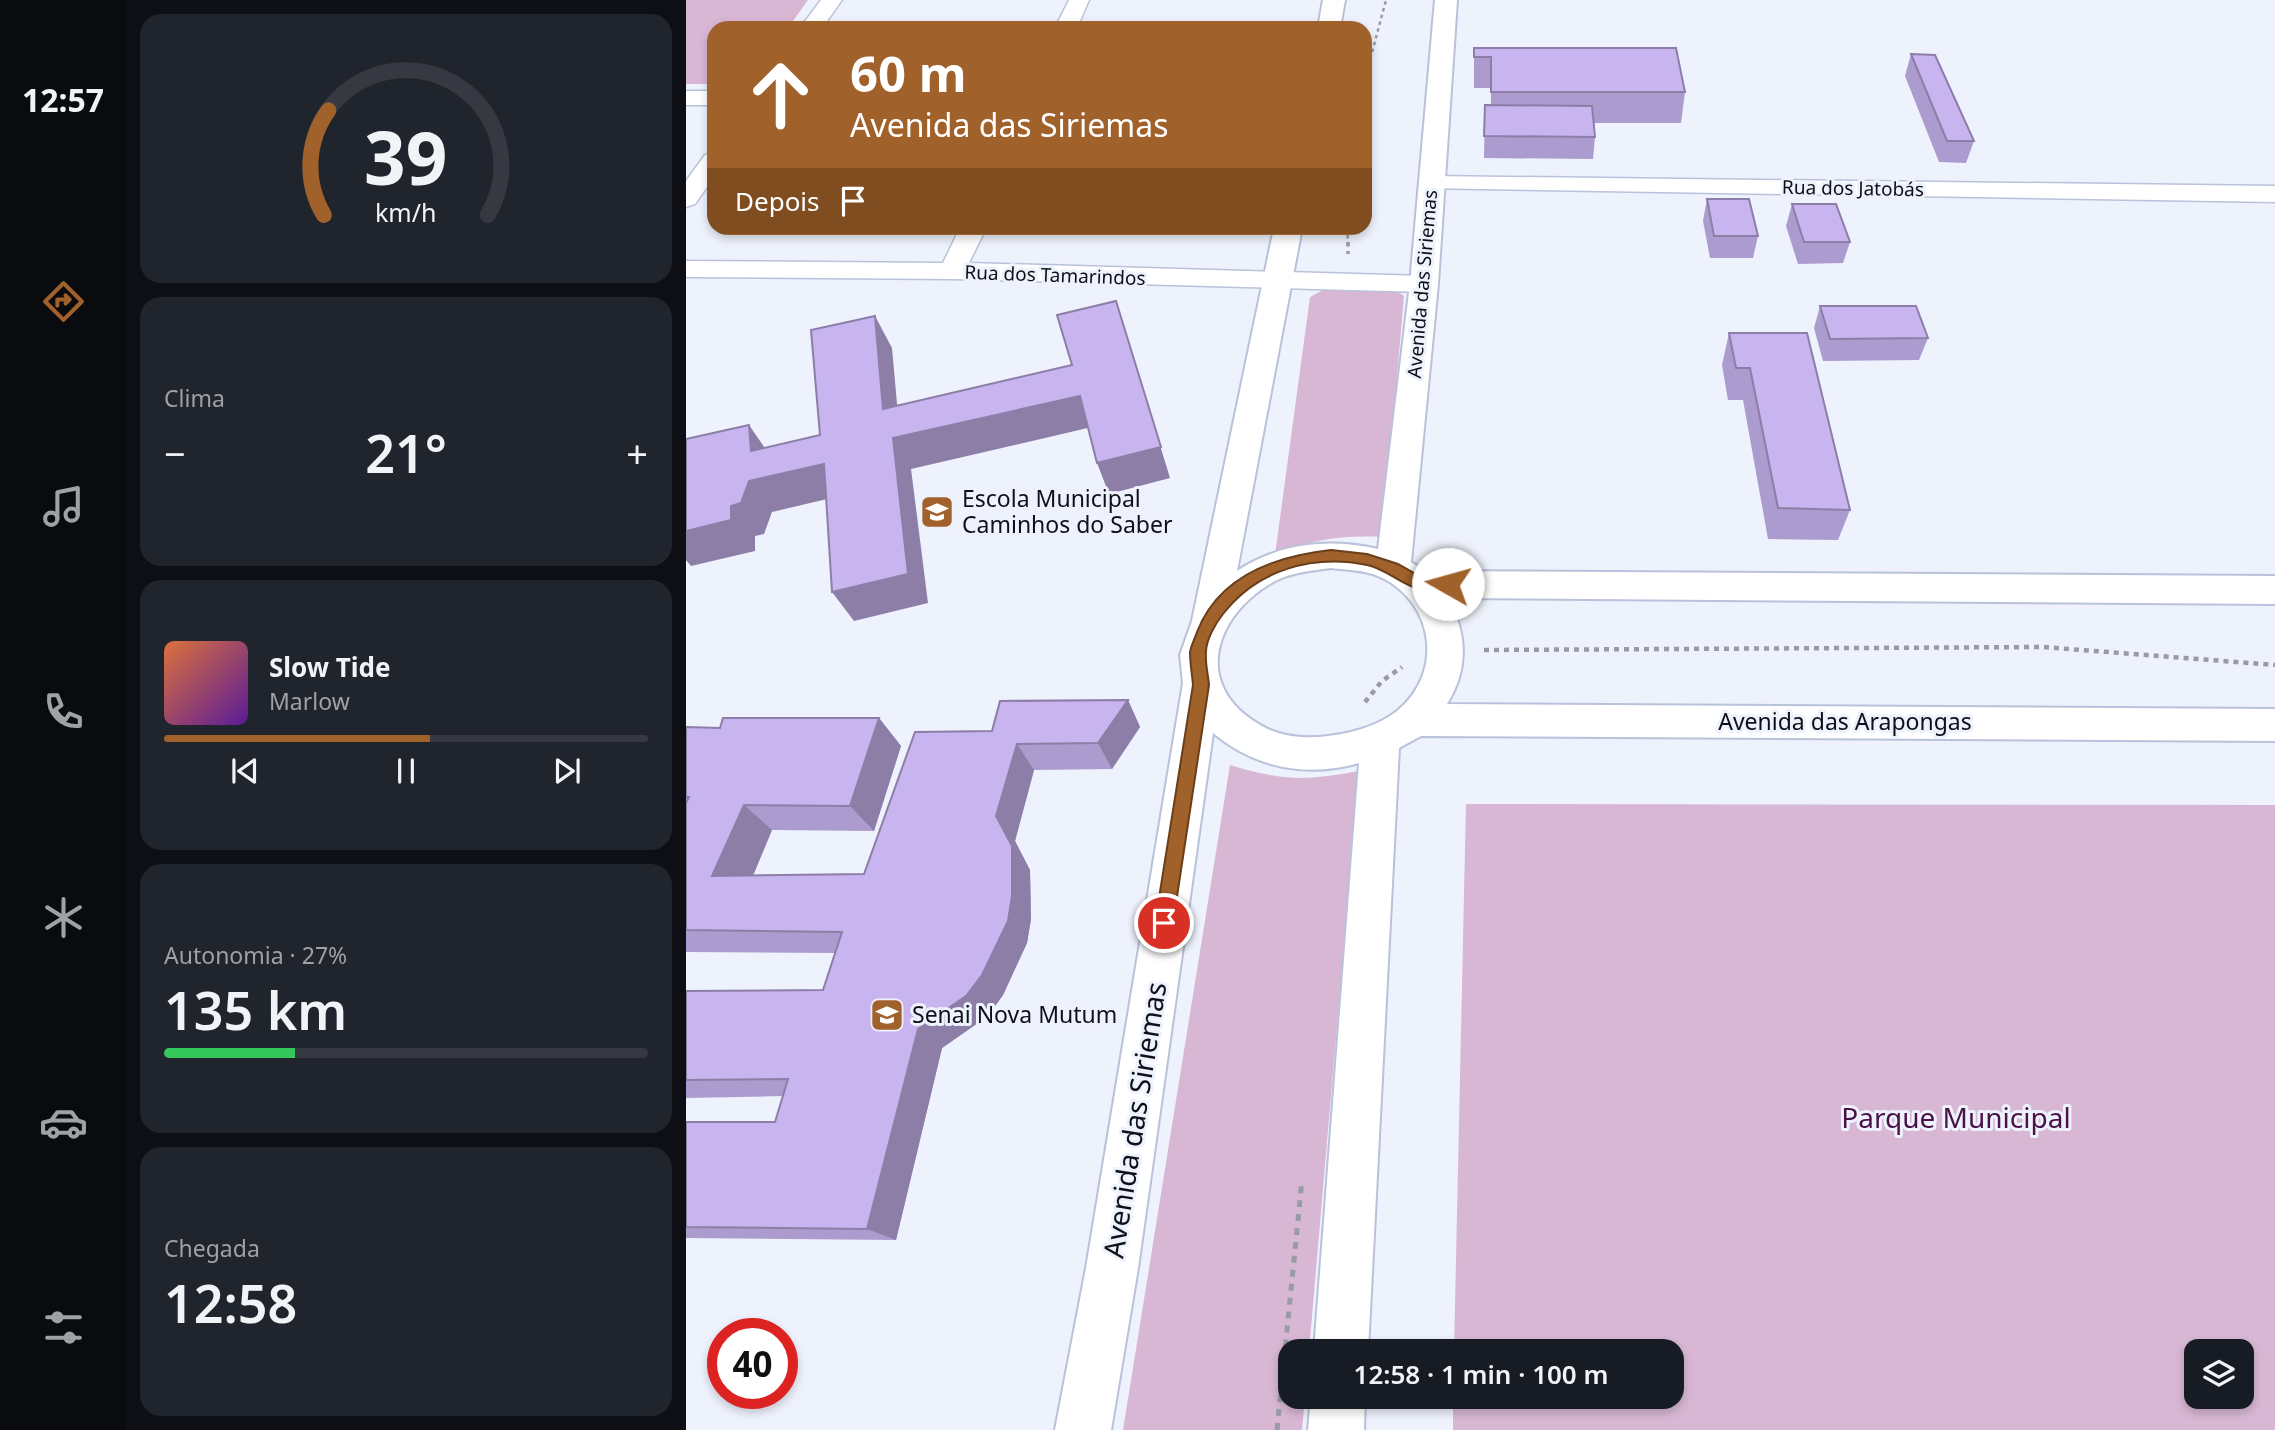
<!DOCTYPE html>
<html lang="pt">
<meta charset="utf-8">
<style>
:root{--surface:#171b24;--page:#20242c;--text:#f1f3f6;--muted:#9ea1a6;--line:#363941;--accent:#a1612a}
body{margin:0;font-family:"Noto Sans",sans-serif;background:var(--page);color:var(--text);height:100vh;display:flex;flex-direction:column;font-size:26px;white-space:nowrap}
*{box-sizing:border-box;margin:0}
p{font-size:23px;color:var(--muted)}
.icon{flex:none;width:38px;height:38px;fill:none;stroke:currentColor;stroke-width:2;stroke-linecap:round;stroke-linejoin:round}
.map{position:relative;flex:1;overflow:hidden}
.panel{display:flex;flex-direction:column;gap:14px;padding:14px;background:#0d0f14;width:560px}
.panel>*{flex:none}
.hud{position:absolute;left:21px;top:21px;width:665px;height:214px;border-radius:21px;box-shadow:0 4px 10px #0003;background:#a1612a;color:#fff;overflow:hidden}
.fabs{position:absolute;left:1498px;top:1339px;display:grid;gap:14px}
.fabs a{display:grid;place-items:center;width:70px;height:70px;border-radius:14px;background:var(--surface);box-shadow:0 4px 10px #0003;font-size:35px}
.speed{position:absolute;left:21px;top:1318px;display:flex;gap:14px;font-size:35px;font-weight:700;text-align:center}
.speed>*{display:grid;place-content:center;width:91px;height:91px;border-radius:50%;background:var(--surface);box-shadow:0 4px 10px #0003;line-height:1}
.speed .limit{border:10px solid #d22;background:#fff;color:#111}
.pin{position:absolute;display:grid;place-items:center;width:60px;height:60px;color:#fff;margin:-30px;border:4px solid #fff;border-radius:50%;box-shadow:0 2px 7px #0007}
.me{position:absolute;width:77px;margin:-38px;rotate:277deg;stroke-linejoin:round;filter:drop-shadow(0 0 5px #0008)}
.turn{display:flex;align-items:center;gap:24px;height:147px;padding:0 28px;font-size:32px}
.turn .icon{width:91px;height:91px;stroke-width:2.5}
.turn b{display:block;font-size:49px;line-height:60px}
.then{display:flex;align-items:center;height:66px;padding:0 28px;background:#0003;gap:14px;font-size:26px}
.big{font-size:52px;font-weight:600;line-height:1.1}
.panel .card{flex:1;display:flex;flex-direction:column;justify-content:center;gap:10px;min-width:0;padding:0 24px;border-radius:21px;background:var(--page)}
.panel .dial{align-items:center;gap:0}
.dial svg{height:182px;overflow:visible;fill:none;stroke:var(--line);stroke-width:7;stroke-linecap:round;text-anchor:middle}
.dial text{fill:var(--text);stroke:none}
.song{display:flex;align-items:center;gap:21px}
.cover{width:84px;height:84px;border-radius:10px;background:linear-gradient(135deg,hsl(20 70% 55%),hsl(270 70% 35%))}
.played{height:7px;border-radius:4px;background:linear-gradient(90deg,var(--accent) 55%,var(--line) 55%)}
.keys{display:flex;justify-content:space-around;direction:ltr}
.heat{display:flex;justify-content:space-between;align-items:center;font-size:38px;direction:ltr}
.charge{height:10px;border-radius:5px;background:linear-gradient(90deg,#34c759 27%,var(--line) 0)}
.trip{position:absolute;left:592px;top:1339px;width:406px;height:70px;border-radius:21px;background:var(--surface);box-shadow:0 4px 10px #0003;font-weight:600;line-height:70px;text-align:center}
main{display:flex;flex:1;min-height:0}
.tab-bar{display:flex;flex-direction:column;width:126px;justify-content:space-around;align-items:center;background:#090b0e;color:var(--muted)}
.tab-bar .icon{width:49px;height:49px}
.tab-bar .selected{color:var(--accent)}
.tab-bar b{font-size:32px;color:var(--text)}
.map>svg:first-child{display:block}
.green{fill:#d8b7d4;fill-rule:evenodd}
.lines{fill:none;stroke-linecap:round;stroke-linejoin:round}
.minor-casing{stroke:#b9c2da;stroke-width:3}
.tertiary-casing{stroke:#b9c2da;stroke-width:4}
.path-far3{stroke:#989ba4;stroke-width:2.5;stroke-dasharray:3.5 3.5;stroke-linecap:butt}
.path-far2{stroke:#989ba4;stroke-width:3.5;stroke-dasharray:4.5 4.5;stroke-linecap:butt}
.path-far1{stroke:#989ba4;stroke-width:4.5;stroke-dasharray:5 5;stroke-linecap:butt}
.path{stroke:#989ba4;stroke-width:5;stroke-dasharray:7 7;stroke-linecap:butt}
.minor{fill:#fff;fill-rule:evenodd}
.tertiary{fill:#fff;fill-rule:evenodd}
.wall{fill:#ac9bce}
.shaded-wall{fill:#8c7ea7}
.building{fill:#c8b4ef;stroke:#8c7ea7;stroke-width:2}
.route{fill:#a1612a;stroke:#693f1b;stroke-width:2}
.labels{text-anchor:middle;stroke-width:6;stroke-linejoin:round;paint-order:stroke}
.far-street-label{font-size:19px;fill:#0f111a;stroke:#eef2fc}
.poi-label{font-size:23px;fill:#0f111a;stroke:#eef2fc;text-anchor:start}
.street-label{font-size:23px;fill:#0f111a;stroke:#eef2fc}
.near-park-label{font-size:28px;fill:#4b1149;stroke:#eef2fc}
.near-street-label{font-size:28px;fill:#0f111a;stroke:#eef2fc}
</style>
<main>
<nav class="tab-bar">
<b>12:57</b>
<svg class="icon selected" aria-label="directions" viewBox="0 0 24 24"><path d="M12 3l9 9-9 9-9-9zM9 14v-3h6M13 9l2 2-2 2"/></svg>
<svg class="icon" aria-label="music" viewBox="0 0 24 24"><path d="M9 18V5l10-2v13"/><circle cx="6" cy="18" r="3"/><circle cx="16" cy="16" r="3"/></svg>
<svg class="icon" aria-label="phone" viewBox="0 0 24 24"><path d="M5 4h4l2 5-3 2q2 4 5 5l2-3 5 2v4C11 20 4 13 5 4z"/></svg>
<svg class="icon" aria-label="climate" viewBox="0 0 24 24"><path d="M12 3v18M4 7l16 10M4 17L20 7"/></svg>
<svg class="icon" aria-label="car" viewBox="0 0 24 24"><path d="M5 17H2v-5l4-1 3-4h7l3 4 3 1v5h-3M9 17h6M6 11h13"/><circle cx="7" cy="17" r="2"/><circle cx="17" cy="17" r="2"/></svg>
<svg class="icon" aria-label="filters" viewBox="0 0 24 24"><path d="M4 7h16M4 17h16"/><circle cx="9" cy="7" r="2"/><circle cx="15" cy="17" r="2"/></svg>
</nav>
<section class="panel">
<div class="card dial"><svg viewBox="0 0 100 80">
<path d="M14 69A42 42 0 1 1 86 69"/>
<path d="M14 69A42 42 0 0 1 16 23" stroke="#a1612a"/>
<text x="50" y="56" font-size="32" font-weight="700">39</text>
<text x="50" y="72" font-size="11">km/h</text>
</svg></div>
<div class="card"><p>Clima</p>
<div class="heat"><a>−</a><b class="big">21°</b><a>+</a></div>
</div>
<div class="card">
<div class="song"><i class="cover"></i><div><b>Slow Tide</b><p>Marlow</p></div></div>
<div class="played"></div>
<div class="keys"><svg class="icon" aria-label="previous" viewBox="0 0 24 24"><path d="M18 5L8 12l10 7zM5 5v14"/></svg><svg class="icon" aria-label="pause" viewBox="0 0 24 24"><path d="M8 5v14M16 5v14"/></svg><svg class="icon" aria-label="next" viewBox="0 0 24 24"><path d="M6 5l10 7-10 7zM19 5v14"/></svg></div>
</div>
<div class="card"><p>Autonomia · 27%</p><b class="big">135 km</b><div class="charge"></div></div>
<div class="card"><p>Chegada</p><b class="big">12:58</b></div>
</section>
<div class="map">
<svg width="1589" height="1430" viewBox="0 0 1589 1430">
<rect width="100%" height="100%" fill="#eef2fc"/>
<!-- green -->
<path class="green" d="M0 0H122L102 28H28V84H0Z
M708 289 718 296 697 537C655 535 628 539 589 555L624 297 637 290Z
M544 765C597 781 619 781 673 771L623 1351H604V1396L619 1397 616 1430H437Z
M780 804 1589 805V1430H767V1397L985 1396V1351H768ZM1510 1351H1556V1396H1510Z"/>
<g class="lines">
<defs>
<path id="minor" d="M135 0H156L136 28H114Z
M383 0H403L391 28H369Z
M0 91H28V105H0Z
M28 153V177L9 204 0 207V181L19 155Z
M745 176 1589 186V202L736 188 733 183 736 178Z
M274 228H300L283 263 738 276 748 278 752 284 748 290 738 292 266 279 0 277V261L257 263Z"/>
<path id="tertiary" d="M637 0H659L654 28H632Z
M749 0H771L752 284 725 562 739 571 1589 576V604L762 598C781 634 783 668 761 704L1589 709V741L735 736 713 748 682 1351H628L673 763C621 778 569 768 527 733L452 1268 425 1430H369L400 1268 497 683 494 655 506 621 588 228H616L551 571C593 543 643 538 692 549L724 284ZM645 568C660 570 678 570 692 576 748 600 759 672 711 711 692 726 666 733 642 736 618 739 592 737 571 723 505 683 530 613 589 581 607 572 625 571 645 568Z
M625 1396H679L678 1430H622Z"/>
</defs>
<!-- minor casing -->
<use href="#minor" class="minor-casing"/>
<!-- tertiary casing -->
<use href="#tertiary" class="tertiary-casing"/>
<!-- path-far3 -->
<path class="path-far3" d="M679 79 700 0
M661 228 662 244"/>
<!-- path-far2 -->
<path class="path-far2" d="M662 242V254"/>
<!-- path-far1 -->
<path class="path-far1" d="M798 650 1357 647 1589 665
M679 702 696 681 716 667"/>
<!-- path -->
<path class="path" d="M591 1430 616 1180"/>
<!-- minor -->
<use href="#minor" class="minor"/>
<!-- tertiary -->
<use href="#tertiary" class="tertiary"/>
</g>
<!-- wall -->
<path class="wall" d="M788 48 999 92 995 123H908L909 137 907 159 798 158 799 105H805V88H788Z
M1225 54 1288 141 1280 163 1253 162 1219 76Z
M1021 199 1072 236 1067 258H1024L1017 221Z
M1106 204 1164 242 1157 263 1112 264 1100 226Z
M1134 306 1242 338 1233 360 1137 361 1128 328Z
M1043 333 1164 510 1152 540 1082 539 1057 400H1042L1036 365Z
M442 700 454 727 426 769 348 770 329 841 344 870 345 919 341 943 317 995 302 1016 256 1048 210 1240 0 1238V1122H89L97 1096 0 1098V991L137 990 149 953 0 952V727L34 728 193 718 215 746 188 831 86 830 67 876 178 874 306 731Z"/>
<!-- shaded-wall -->
<path class="shaded-wall" d="M430 301 484 478 423 494 411 463Z
M189 316 206 348 214 437 394 396 406 427 225 469 242 603 168 621 146 592 197 409Z
M63 425 85 457 138 464 158 495 86 512 78 534 69 536V551L5 566 0 560V531L45 506 65 451Z
M442 700 454 727 426 769 412 743Z
M193 718 215 746 188 831 164 806Z
M331 744 348 770 329 841 344 870 345 919 341 943 317 995 302 1016 256 1048 210 1240 181 1229 232 1029Z
M58 805 86 830 57 899 26 876Z"/>
<!-- building -->
<path class="building" d="M788 48H990L999 92H805V57H788Z
M1225 54 1249 55 1288 141H1261Z
M799 105 906 106 909 137 798 136Z
M1021 199H1063L1072 236H1028Z
M1106 204H1150L1164 242H1118Z
M430 301 475 447 411 463 394 396 207 438 222 574 146 592 138 464 63 481 55 503 45 506V520L0 531V439L63 425 65 451 134 435 125 330 189 316 197 409 386 365 371 315Z
M1134 306H1230L1242 338 1144 339Z
M1043 333H1121L1164 510 1092 508 1064 368H1050Z
M442 700 412 743 331 744 310 816 326 846V896L322 921 296 975 280 996 232 1029 181 1229 0 1227V1122H89L102 1079 0 1080V991L137 990 156 932 0 930V803L3 797H0V727L34 728 37 718H193L164 806 58 805 26 876 178 874 229 732 306 731 314 701Z"/>
<!-- route -->
<path class="route" d="M645 550 681 554 712 564 737 578 762 579 769 584C763 592 744 591 734 589 718 587 701 569 681 565 626 554 571 570 537 614 529 624 520 640 520 652 519 663 522 674 523 685L487 923 485 929 478 932 472 929 469 923 507 685C506 674 504 663 504 652 505 646 509 638 511 632 533 575 590 556 645 550Z"/>
<!-- icons -->
<defs>
<symbol id="school-square" viewBox="-11 -11 22 22"><rect x="-9" y="-9" width="18" height="18" rx="4" fill="#a1612a" stroke="#eef2fc"/><path d="M0-5L7-2L0 1L-7-2ZM-4 1L0 2.5L4 1V4Q0 6-4 4Z" fill="#fff"/></symbol>
</defs>
<g fill-rule="evenodd">
<use href="#school-square" x="232" y="493" width="38" height="38"/>
<use href="#school-square" x="182" y="996" width="38" height="38"/>
</g>
<g class="labels">
<!-- far-street labels -->
<g class="far-street-label">
<text transform="translate(1167 188) rotate(1)" y="7">Rua dos Jatobás</text>
<text transform="translate(369 275) rotate(2)" y="7">Rua dos Tamarindos</text>
<text transform="translate(736 284) rotate(-85)" y="7">Avenida das Siriemas</text>
</g>
<!-- poi labels -->
<g class="poi-label">
<text x="276" y="507">Escola Municipal<tspan x="276" dy="26">Caminhos do Saber</tspan></text>
<text x="226" y="1023">Senai Nova Mutum</text>
</g>
<!-- street labels -->
<g class="street-label">
<text x="1159" y="730">Avenida das Arapongas</text>
</g>
<!-- near-park labels -->
<g class="near-park-label">
<text x="1270" y="1128">Parque Municipal</text>
</g>
<!-- near-street labels -->
<g class="near-street-label">
<text transform="translate(449 1120) rotate(-81)" y="10">Avenida das Siriemas</text>
</g>
</g>
</svg>
<div class="fabs">
<a><svg class="icon" aria-label="layers" viewBox="0 0 24 24"><path d="M12 4l9 5-9 5-9-5zM3 14l9 5 9-5"/></svg></a>
</div>
<div class="speed"><div class="limit">40</div></div>
<div class="pin" style="left:478px;top:923px;background:#d93025"><svg class="icon" aria-label="arrive" viewBox="0 0 24 24"><path d="M6 21V4h12l-3 4 3 4H6"/></svg></div>
<svg class="me" style="left:762px;top:584px" viewBox="-20 -20 40 40"><circle r="19" fill="#fff"/><path d="M0-13L10 11 0 6-10 11z" fill="#a1612a"/></svg>
<div class="trip">12:58 · 1 min · 100 m</div>
<div class="hud">
<div class="turn"><svg class="icon" aria-label="ahead" viewBox="0 0 24 24"><path d="M12 20V5M6 11l6-6 6 6"/></svg><div><b>60 m</b>Avenida das Siriemas</div></div>
<div class="then">Depois<svg class="icon" aria-label="arrive" viewBox="0 0 24 24"><path d="M6 21V4h12l-3 4 3 4H6"/></svg></div>
</div>
</div>
</main>
